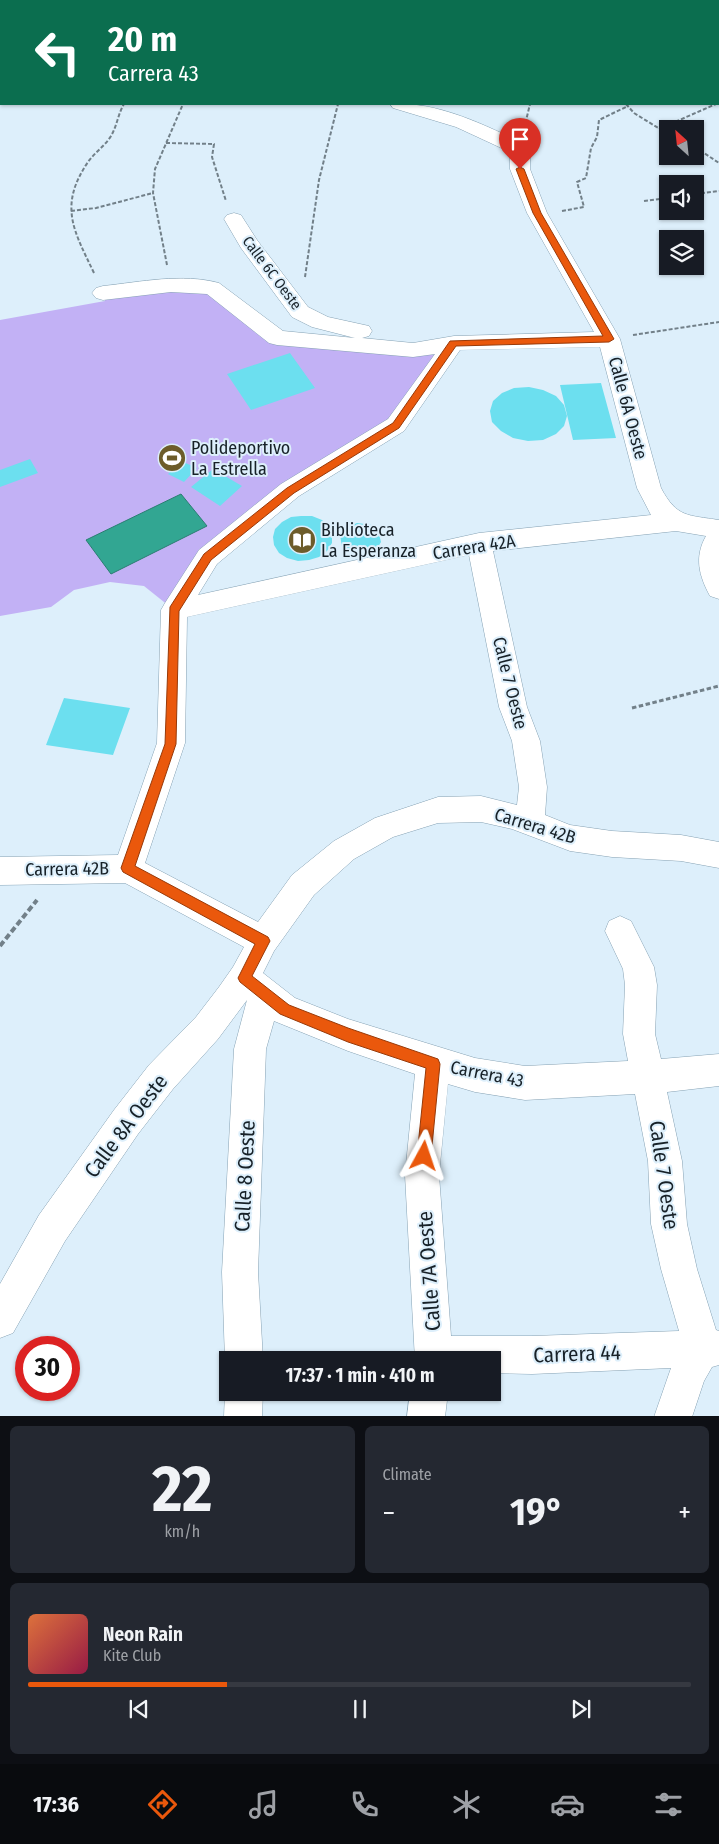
<!DOCTYPE html>
<meta charset="utf-8">
<style>
:root{--surface:#171b24;--page:#242831;--text:#f1f3f6;--muted:#9ea1a6;--line:#363941;--accent:#ea580c}
body{margin:0;font-family:"Fira Sans Condensed",sans-serif;background:var(--page);color:var(--text);height:100vh;display:flex;flex-direction:column;font-size:19px;white-space:nowrap}
*{box-sizing:border-box;margin:0}
p{font-size:16px;color:var(--muted)}
.icon{flex:none;width:28px;height:28px;fill:none;stroke:currentColor;stroke-width:2;stroke-linecap:round;stroke-linejoin:round}
.map{position:relative;height:1416px;overflow:hidden}
.details{display:flex;flex-direction:column;gap:10px;padding:10px;background:#0d0f14;flex:1}
.details>*{flex:none}
.guide{position:absolute;left:0px;top:0px;width:720px;height:105px;box-shadow:0 1px 4px #0004;background:#0b6e4f;color:#fff;overflow:hidden}
.needle{width:32px;rotate:333deg}
.tools{position:absolute;left:659px;top:120px;display:grid;gap:10px}
.tools a{display:grid;place-items:center;width:45px;height:45px;border-radius:0px;background:var(--surface);box-shadow:0 1px 4px #0004;font-size:25px}
.speed{position:absolute;left:15px;top:1336px;display:flex;gap:10px;font-size:25px;font-weight:700;text-align:center}
.speed>*{display:grid;place-content:center;width:65px;height:65px;border-radius:50%;background:var(--surface);box-shadow:0 1px 4px #0004;line-height:1}
.speed .limit{border:8px solid #d22;background:#fff;color:#111}
.pin{position:absolute;display:grid;place-items:center;width:42px;height:42px;color:#fff;margin:-51px -21px;border-radius:50% 50% 50% 0;rotate:-45deg;box-shadow:0 0 5px #0007}
.pin .icon{rotate:45deg}
.me{position:absolute;width:55px;margin:-28px;rotate:5deg;stroke-linejoin:round;filter:drop-shadow(0 0 4px #0008)}
.turn{display:flex;align-items:center;gap:18px;height:105px;padding:0 25px;font-size:22px}
.turn .icon{width:65px;height:65px;stroke-width:2.5}
.turn b{display:block;font-size:35px;line-height:42px}
.big{font-size:38px;font-weight:700;line-height:1.1}
.details .tile{flex:1;display:flex;flex-direction:column;justify-content:center;gap:8px;min-width:0;padding:0 18px;border-radius:8px;background:var(--page)}
.details .dial{align-items:center;gap:0}
.dial b{font-size:65px;line-height:1}
.song{display:flex;align-items:center;gap:15px}
.cover{width:60px;height:60px;border-radius:8px;background:linear-gradient(135deg,hsl(20 70% 55%),hsl(340 70% 35%))}
.played{height:5px;border-radius:2px;background:linear-gradient(90deg,var(--accent) 30%,var(--line) 30%)}
.keys{display:flex;justify-content:space-around;direction:ltr}
.heat{display:flex;justify-content:space-between;align-items:center;font-size:28px;direction:ltr}
.details .tiles{flex:1;display:grid;gap:10px;grid-template-columns:1fr 1fr}
.tile:last-child{grid-column:span 2}
.trip{position:absolute;left:219px;top:1351px;width:282px;height:50px;border-radius:0px;background:var(--surface);box-shadow:0 1px 4px #0004;font-weight:700;line-height:50px;text-align:center}
.menu{display:flex;height:80px;justify-content:space-around;align-items:center;background:#090b0e;color:var(--muted)}
.menu .icon{width:35px;height:35px}
.menu .active{color:var(--accent)}
.menu b{font-size:22px;color:var(--text)}
.map>svg:first-child{display:block}
.green{fill:#c2b1f5}
.water{fill:#32a692;stroke:#2a7e72}
.building{fill:#6cdfef}
.lines{fill:none;stroke-linecap:round;stroke-linejoin:round}
.minor-casing{stroke:#86a2b4;stroke-width:1}
.path-far2{stroke:#728089;stroke-width:2;stroke-dasharray:4 2;stroke-linecap:butt}
.path-far1{stroke:#728089;stroke-width:3;stroke-dasharray:4.5 2.5;stroke-linecap:butt}
.path{stroke:#728089;stroke-width:4;stroke-dasharray:6 3;stroke-linecap:butt}
.minor{fill:#fff;fill-rule:evenodd}
.route{fill:#ea580c;stroke:#983908}
.labels{text-anchor:middle;stroke-width:4;stroke-linejoin:round;paint-order:stroke}
.far-street-label{font-size:15px;fill:#172128;stroke:#ddeffb}
.street-label{font-size:18px;fill:#172128;stroke:#ddeffb}
.poi-label{font-size:18px;fill:#172128;stroke:#ddeffb;text-anchor:start}
.near-street-label{font-size:21px;fill:#172128;stroke:#ddeffb}
</style>
<div class="map">
<svg width="719" height="1417" viewBox="0 0 719 1417">
<rect width="100%" height="100%" fill="#ddeffb"/>
<!-- green -->
<path class="green" d="M212 288 277 338 413 350 454 343 396 425 208 557 174 610 144 586 110 582 74 590 51 607 0 616V320L105 301 103 293Z"/>
<!-- water -->
<path class="water" d="M181 494 207 526 111 574 86 540Z"/>
<!-- building -->
<path class="building" d="M290 353 315 388 251 410 227 374Z
M601 383 616 438 573 440 560 385Z
M529 387 543 390 556 396 564 405 567 416 564 426 556 434 543 440 528 441 513 438 501 431 492 422 490 411 493 401 502 393 514 388Z
M30 459 38 473 0 487V470Z
M181 461 197 468 184 482 168 474Z
M213 469 242 486 220 506 191 487Z
M301 516H312L322 520 328 526 332 534V543L327 551 319 557 309 560 298 561 287 558 279 553 274 545 273 537 275 529 282 522 291 517Z
M357 523 372 525 378 530 381 542 378 547 372 552 356 554 348 552 342 547 340 535 343 529Z
M64 698 130 708 113 755 46 745Z"/>
<g class="lines">
<defs>
<path id="minor" d="M390 104C438 101 484 125 527 145L530 149V169L547 213 620 339 661 488C677 518 688 515 719 520V599L710 596C699 576 694 557 706 536L676 531 493 551 527 707 540 741 547 787 545 815 570 825 612 831 681 835 719 842V868L681 861 612 857 570 851 512 829 481 822 438 823 393 837 354 859 314 895 274 951 263 973 295 998 348 1019 475 1058 525 1066 628 1061 623 1034 625 985 623 969 605 931 609 921 620 916 631 921 654 967 657 985 655 1034 661 1059 719 1054V1086L667 1092 682 1161 687 1224 697 1269 716 1330 719 1331V1365L712 1367 704 1381 692 1417H654L671 1368 532 1374 492 1373V1360H415L405 1175 415 1074 348 1051 274 1021 266 1049 258 1272 263 1360H228V1365L225 1360 222 1272 234 1049 247 1000 218 1039 173 1089 138 1134 65 1241 13 1333 0 1338V1284L39 1215 114 1110 149 1065 196 1017 219 987 233 967 244 947 125 883 0 885V857L118 855 157 743 161 610 165 603 199 550 281 484 388 419 435 354 413 357 277 345 269 343 207 294 171 292 103 300 96 298 92 293 96 288 103 286C141 282 182 273 219 283L283 331 355 338 312 327 292 317 241 248 224 219 227 215 234 213 241 215 257 240 308 307 328 317 369 326 372 331 369 336 362 338 413 343 454 336 594 332 527 213 510 169V152L456 127 393 108ZM600 347 637 488 651 515 479 533 198 595 217 564 299 496 404 431 460 350ZM469 555 499 707 512 741 519 787 517 805 481 796 438 797 375 818 334 841 292 875 258 922 145 863 185 743 187 617ZM448 1084 475 1092 525 1100 635 1094 648 1161 651 1224 661 1269 679 1331 532 1336H451L439 1175Z
M228 1386V1392H263L262 1417H224L225 1392Z
M410 1392H448L445 1417H407Z"/>
</defs>
<!-- minor casing -->
<use href="#minor" class="minor-casing"/>
<!-- path-far2 -->
<path class="path-far2" d="M250 0 253 1
M572 0 580 1
M626 104 634 113 668 134
M524 129 530 104
M659 129 716 104
M166 143 214 144 212 157 226 201
M695 147 719 163
M695 194 719 191
M644 201 668 198
M71 211 96 208 153 193
M562 211 584 207 577 182 586 178 591 148 597 137 599 120 628 106
M167 265 153 193 155 169 183 104
M94 273C74 231 58 206 88 162 95 152 105 146 111 136 117 126 118 114 124 104
M305 277 319 180 338 104
M633 335 719 322"/>
<!-- path-far1 -->
<path class="path-far1" d="M632 708 719 686"/>
<!-- path -->
<path class="path" d="M0 946 37 900"/>
<!-- minor -->
<use href="#minor" class="minor"/>
</g>
<!-- route -->
<path class="route" d="M520 167 524 169 541 213 614 339 609 342 456 346 399 428 294 493 211 560 179 611 176 744 135 866 268 937 270 941 252 976 289 1005 348 1028 438 1059 440 1064 431 1156 429 1161 424 1163 419 1161 417 1156 426 1068 348 1042 280 1014 240 982 238 978 255 944 123 872 121 868 165 744 170 607 204 554 287 488 393 423 450 341 603 336 533 213 516 169Z"/>
<!-- icons -->
<defs>
<symbol id="stadium-disc" viewBox="-11 -11 22 22"><circle r="9.5" fill="#6d5c2a" stroke="#ddeffb"/><path d="M0-5a6.5 5 0 1 0 0 10a6.5 5 0 1 0 0-10ZM-3.5-1.8h7v3.6h-7Z" fill="#fff"/></symbol>
<symbol id="library-disc" viewBox="-11 -11 22 22"><circle r="9.5" fill="#6d5c2a" stroke="#ddeffb"/><path d="M-6-4Q-3-5.5-.7-3.5V5Q-3 3-6 4ZM6-4Q3-5.5 .7-3.5V5Q3 3 6 4Z" fill="#fff"/></symbol>
</defs>
<g fill-rule="evenodd">
<use href="#stadium-disc" x="156" y="442" width="32" height="32"/>
<use href="#library-disc" x="286" y="524" width="32" height="32"/>
</g>
<g class="labels">
<!-- far-street labels -->
<g class="far-street-label">
<text transform="translate(272 273) rotate(53)" y="5">Calle 6C Oeste</text>
</g>
<!-- street labels -->
<g class="street-label">
<text transform="translate(628 408) rotate(75)" y="6">Calle 6A Oeste</text>
<text transform="translate(474 547) rotate(-9)" y="6">Carrera 42A</text>
<text transform="translate(510 683) rotate(76)" y="6">Calle 7 Oeste</text>
<text transform="translate(535 826) rotate(17)" y="6">Carrera 42B</text>
<text transform="translate(67 869) rotate(-1)" y="6">Carrera 42B</text>
<text transform="translate(487 1074) rotate(11)" y="6">Carrera 43</text>
</g>
<!-- poi labels -->
<g class="poi-label">
<text x="191" y="454">Polideportivo<tspan x="191" dy="21">La Estrella</tspan></text>
<text x="321" y="536">Biblioteca<tspan x="321" dy="21">La Esperanza</tspan></text>
</g>
<!-- near-street labels -->
<g class="near-street-label">
<text transform="translate(126 1126) rotate(-53)" y="7">Calle 8A Oeste</text>
<text transform="translate(664 1175) rotate(82)" y="7">Calle 7 Oeste</text>
<text transform="translate(245 1176) rotate(-87)" y="7">Calle 8 Oeste</text>
<text transform="translate(429 1271) rotate(-94)" y="7">Calle 7A Oeste</text>
<text transform="translate(577 1354) rotate(-2)" y="7">Carrera 44</text>
</g>
</g>
</svg>
<div class="tools">
<a><svg class="needle" viewBox="-14 -14 28 28"><path d="M0-13l5 13h-10z" fill="#e53935"/><path d="M0 13l5-13h-10z" fill="#9ea1a6"/></svg></a>
<a><svg class="icon" aria-label="sound" viewBox="0 0 24 24"><path d="M4 9h4l5-4v14l-5-4H4zM17 9q2 3 0 6"/></svg></a>
<a><svg class="icon" aria-label="layers" viewBox="0 0 24 24"><path d="M12 4l9 5-9 5-9-5zM3 14l9 5 9-5"/></svg></a>
</div>
<div class="speed"><div class="limit">30</div></div>
<div class="pin" style="left:520px;top:169px;background:#d93025"><svg class="icon" aria-label="arrive" viewBox="0 0 24 24"><path d="M6 21V4h12l-3 4 3 4H6"/></svg></div>
<svg class="me" style="left:424px;top:1156px" viewBox="-20 -20 40 40"><path d="M0-17L14 15 0 8-14 15z" fill="#ea580c" stroke="#fff" stroke-width="4"/></svg>
<div class="trip">17:37 · 1 min · 410 m</div>
<div class="guide">
<div class="turn"><svg class="icon" aria-label="left" viewBox="0 0 24 24"><path d="M17 20v-9H6M10 6l-5 5 5 5"/></svg><div><b>20 m</b>Carrera 43</div></div>
</div>
</div>
<section class="details">
<div class="tiles">
<div class="tile dial"><b>22</b><p>km/h</p></div>
<div class="tile"><p>Climate</p>
<div class="heat"><a>−</a><b class="big">19°</b><a>+</a></div>
</div>
<div class="tile">
<div class="song"><i class="cover"></i><div><b>Neon Rain</b><p>Kite Club</p></div></div>
<div class="played"></div>
<div class="keys"><svg class="icon" aria-label="previous" viewBox="0 0 24 24"><path d="M18 5L8 12l10 7zM5 5v14"/></svg><svg class="icon" aria-label="pause" viewBox="0 0 24 24"><path d="M8 5v14M16 5v14"/></svg><svg class="icon" aria-label="next" viewBox="0 0 24 24"><path d="M6 5l10 7-10 7zM19 5v14"/></svg></div>
</div>
</div>
</section>
<nav class="menu">
<b>17:36</b>
<svg class="icon active" aria-label="directions" viewBox="0 0 24 24"><path d="M12 3l9 9-9 9-9-9zM9 14v-3h6M13 9l2 2-2 2"/></svg>
<svg class="icon" aria-label="music" viewBox="0 0 24 24"><path d="M9 18V5l10-2v13"/><circle cx="6" cy="18" r="3"/><circle cx="16" cy="16" r="3"/></svg>
<svg class="icon" aria-label="phone" viewBox="0 0 24 24"><path d="M5 4h4l2 5-3 2q2 4 5 5l2-3 5 2v4C11 20 4 13 5 4z"/></svg>
<svg class="icon" aria-label="climate" viewBox="0 0 24 24"><path d="M12 3v18M4 7l16 10M4 17L20 7"/></svg>
<svg class="icon" aria-label="car" viewBox="0 0 24 24"><path d="M5 17H2v-5l4-1 3-4h7l3 4 3 1v5h-3M9 17h6M6 11h13"/><circle cx="7" cy="17" r="2"/><circle cx="17" cy="17" r="2"/></svg>
<svg class="icon" aria-label="filters" viewBox="0 0 24 24"><path d="M4 7h16M4 17h16"/><circle cx="9" cy="7" r="2"/><circle cx="15" cy="17" r="2"/></svg>
</nav>
